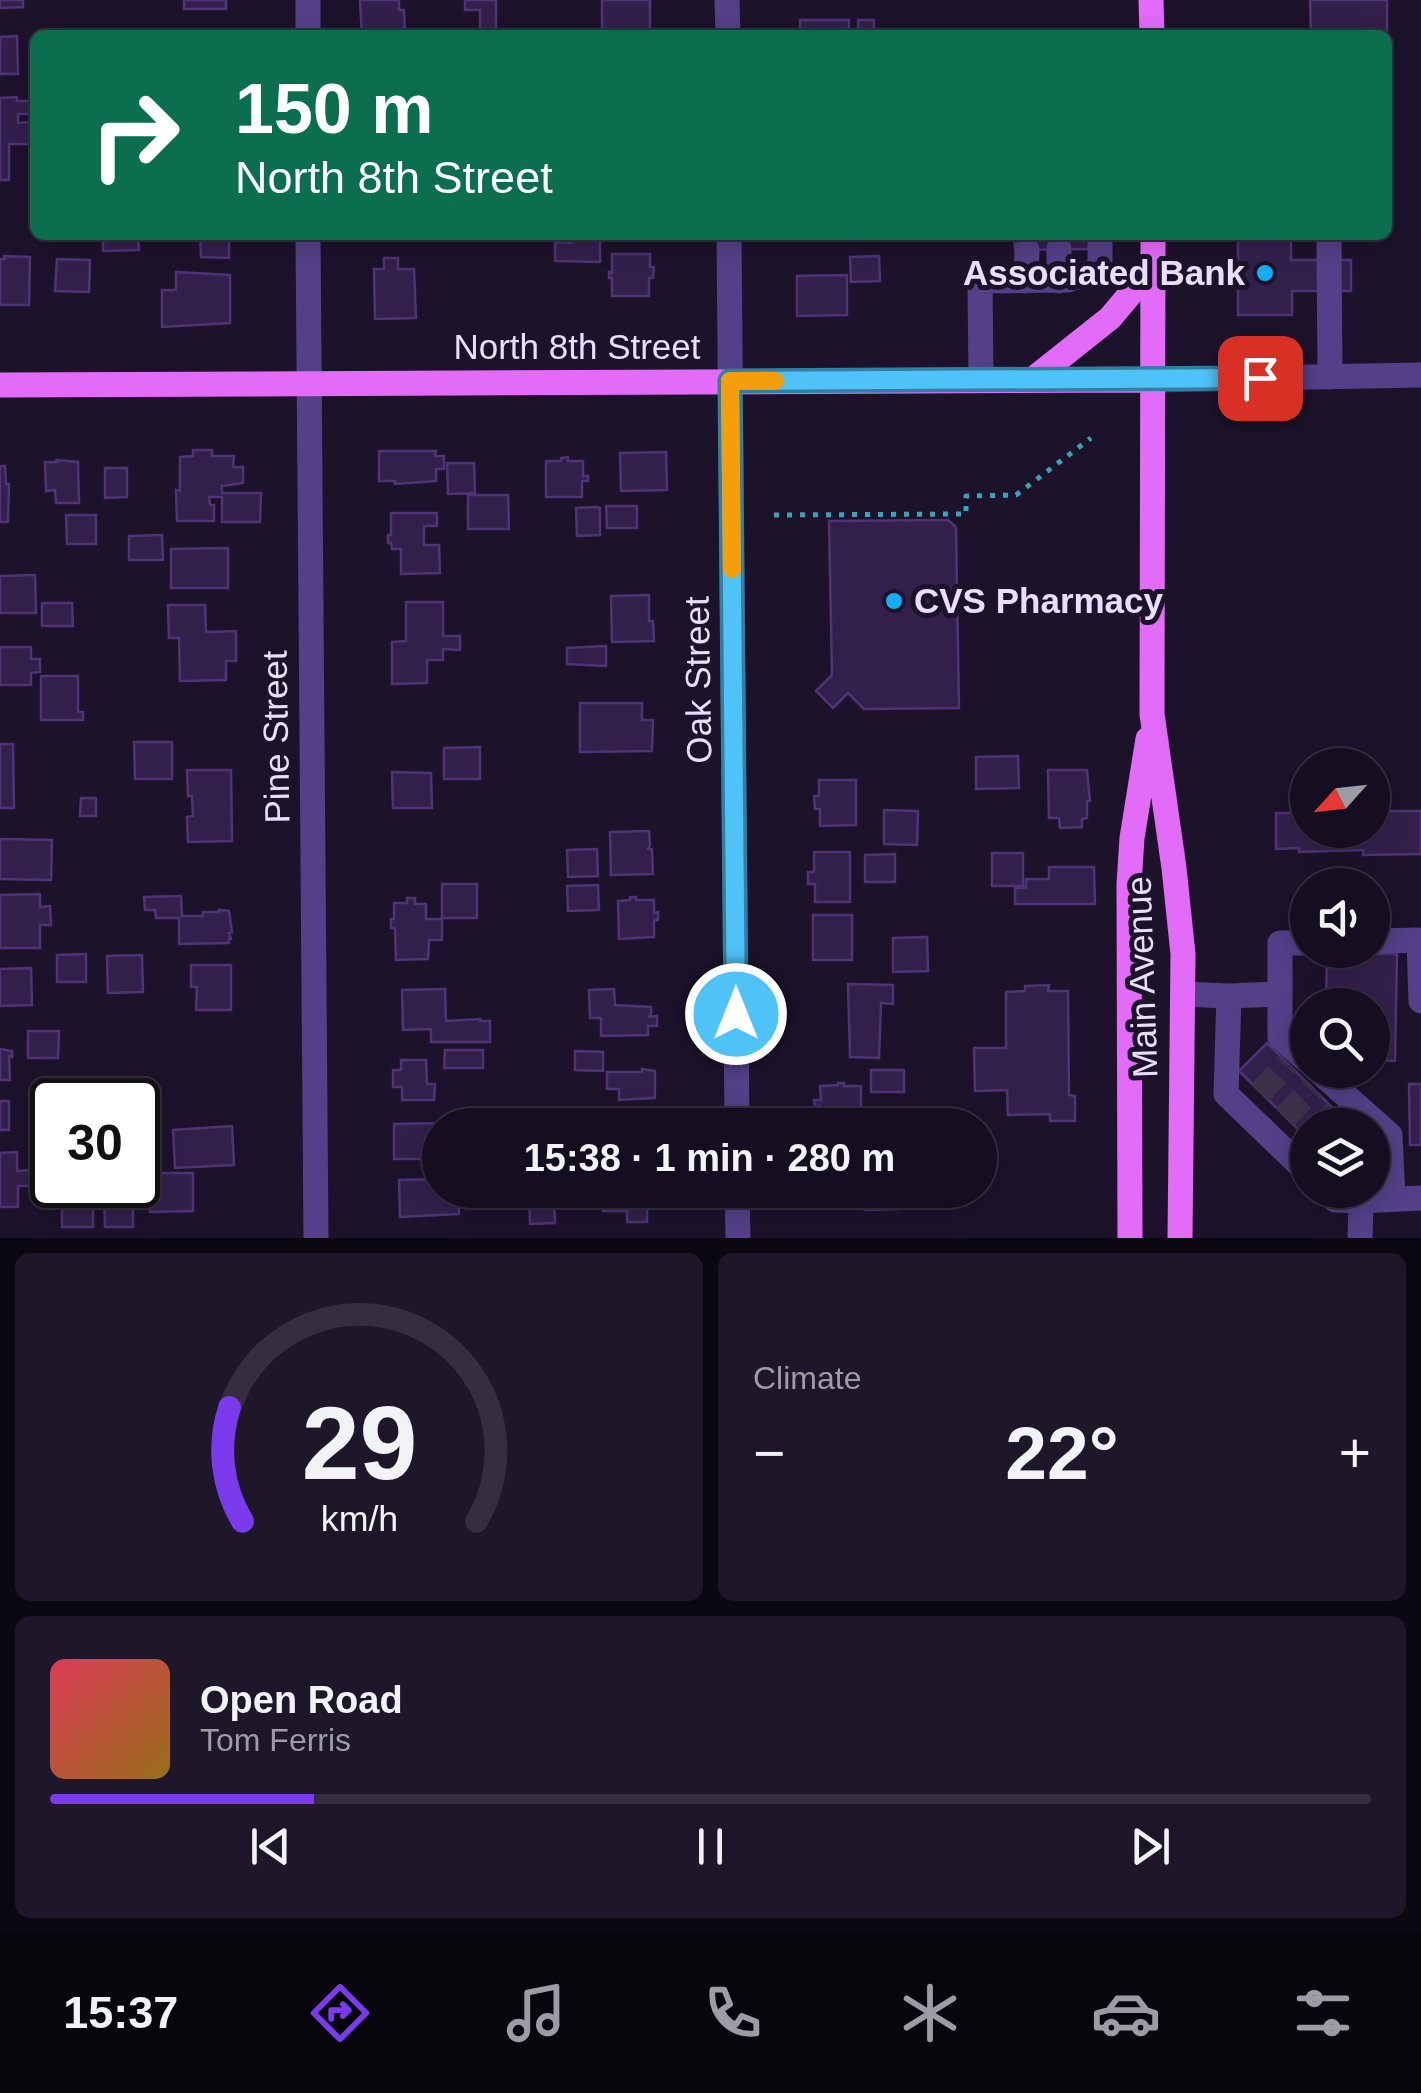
<!DOCTYPE html>
<meta charset="utf-8">
<style>
:root{--surface:#150e20;--page:#1e1729;--text:#f1f3f6;--muted:#9d9ca5;--line:#342e3e;--accent:#7c3aed}
body{margin:0;font-family:Arial,sans-serif;background:var(--page);color:var(--text);height:100vh;display:flex;flex-direction:column;font-size:38px;white-space:nowrap}
*{box-sizing:border-box;margin:0}
p{font-size:32px;color:var(--muted)}
.icon{flex:none;width:55px;height:55px;fill:none;stroke:currentColor;stroke-width:2;stroke-linecap:round;stroke-linejoin:round}
.map{position:relative;height:1238px;overflow:hidden}
.details{display:flex;flex-direction:column;gap:15px;padding:15px;background:#0c0812;flex:1}
.details>*{flex:none}
.top-card{position:absolute;left:30px;top:30px;width:1362px;height:210px;border-radius:15px;box-shadow:0 5px 25px #0003,0 0 0 2px var(--line);background:#0b6e4f;color:#fff;overflow:hidden}
.needle{width:65px;rotate:243deg}
.buttons{position:absolute;left:1290px;top:748px;display:grid;gap:20px}
.buttons a{display:grid;place-items:center;width:100px;height:100px;border-radius:50%;background:var(--surface);box-shadow:0 5px 25px #0003,0 0 0 2px var(--line);font-size:50px}
.speed{position:absolute;left:30px;top:1078px;display:flex;gap:20px;font-size:50px;font-weight:700;text-align:center}
.speed>*{display:grid;place-content:center;width:130px;height:130px;border-radius:50%;background:var(--surface);box-shadow:0 5px 25px #0003,0 0 0 2px var(--line);line-height:1}
.speed .limit{border:5px solid #111;border-radius:15px;background:#fff;color:#111}
.pin{position:absolute;display:grid;place-items:center;width:85px;height:85px;color:#fff;margin:-42px;border-radius:20px;box-shadow:0 5px 15px #0006}
.me{position:absolute;width:110px;margin:-55px;rotate:0deg;stroke-linejoin:round;filter:drop-shadow(0 0 8px #0008)}
.turn{display:flex;align-items:center;gap:35px;height:210px;padding:0 40px;font-size:45px}
.turn .icon{width:130px;height:130px;stroke-width:2.5}
.turn b{display:block;font-size:70px;line-height:85px}
.big{font-size:75px;font-weight:800;line-height:1.1}
.details .widget{flex:1;display:flex;flex-direction:column;justify-content:center;gap:15px;min-width:0;padding:0 35px;border-radius:15px;background:var(--page)}
.details .dial{align-items:center;gap:0}
.dial svg{height:260px;overflow:visible;fill:none;stroke:var(--line);stroke-width:7;stroke-linecap:round;text-anchor:middle}
.dial text{fill:var(--text);stroke:none}
.song{display:flex;align-items:center;gap:30px}
.cover{width:120px;height:120px;border-radius:15px;background:linear-gradient(135deg,hsl(350 70% 55%),hsl(40 70% 35%))}
.played{height:10px;border-radius:5px;background:linear-gradient(90deg,var(--accent) 20%,var(--line) 20%)}
.keys{display:flex;justify-content:space-around;direction:ltr}
.heat{display:flex;justify-content:space-between;align-items:center;font-size:55px;direction:ltr}
.details .tiles{flex:1;display:grid;gap:15px;grid-template-columns:1fr 1fr}
.widget:last-child{grid-column:span 2}
.trip{position:absolute;left:422px;top:1108px;width:575px;height:100px;border-radius:50px;background:var(--surface);box-shadow:0 5px 25px #0003,0 0 0 2px var(--line);font-weight:800;line-height:100px;text-align:center}
.tabs{display:flex;height:160px;justify-content:space-around;align-items:center;background:#08060d;color:var(--muted)}
.tabs .icon{width:70px;height:70px}
.tabs .selected{color:var(--accent)}
.tabs b{font-size:45px;color:var(--text)}
.map>svg:first-child{display:block}
.building{fill:#32204b;stroke:#4f3376;stroke-width:2.5}
.lines{fill:none;stroke-linecap:round;stroke-linejoin:round}
.minor-tunnel{stroke:#3b324a;stroke-width:25;stroke-dasharray:25 12;stroke-linecap:butt}
.path{stroke:#37a4b9;stroke-width:5;stroke-dasharray:5 8;stroke-linecap:butt}
.minor{stroke:#534088;stroke-width:25}
.major{stroke:#e26bf8;stroke-width:25}
.route-casing{stroke:#337fa1;stroke-width:25}
.route{stroke:#4fc3f7;stroke-width:18}
.slow{stroke:#f59e0b;stroke-width:18}
.poi-dot{fill:#14acf4;stroke:#1c132b;stroke-width:4}
.labels{text-anchor:middle;stroke-width:10;stroke-linejoin:round;paint-order:stroke}
.poi-label{font-size:35px;font-weight:bold;fill:#e9dffd;stroke:#1c132b;text-anchor:end}
.street-label{font-size:35px;fill:#e9dffd;stroke:#1c132b}
</style>
<div class="map">
<svg width="1421" height="1238" viewBox="0 0 1421 1238">
<rect width="100%" height="100%" fill="#1c132b"/>
<!-- building -->
<path class="building" d="M0 0H23V7L0 8Z
M184 0H226V9H184Z
M360 0H399V10H404L405 35H362Z
M465 0H496V29H480V10H465Z
M602 0H650V35H602Z
M1310 0H1387V35H1311Z
M800 20H849V35H800Z
M858 20H874V35H858Z
M17 36 18 74H0V37Z
M17 97V101H30L31 114H18V123L30 122V144H9V180H0V98Z
M103 235H138L139 250 103 251Z
M200 235H229V258L201 257Z
M380 235H417V238L379 240Z
M1014 235H1093L1094 249 1015 250Z
M1238 235H1291V260H1351V291H1292V315H1238Z
M600 239V262L555 261V242L571 243V240Z
M612 254H650V267H654L653 278H649V296H612V278H609V272L612 273Z
M4 256 30 257 29 305H0V259H5Z
M879 256 880 281 851 282 850 257Z
M384 258H398V269H414L416 318 375 319 374 269H384Z
M57 259 90 260 89 292 55 291Z
M176 272 230 275V323L162 327V290H176Z
M847 275V315L797 316V276Z
M193 450H212V456H234L233 467H243V483L222 486V493H261L260 522H222V497H209L210 505H214V521H177L176 490 180 491V457L193 456Z
M379 451H436L435 456H444V469H436V481L395 484V481H379Z
M666 452 667 490 621 491 620 453Z
M568 457V461H583V476H588V481H582V497H546V461H561V458Z
M57 460 78 462 79 503H56L55 490 46 491 45 462H58Z
M447 463H474L475 493 448 494Z
M0 466H5L6 484H9L8 522H0Z
M105 468H127V497L105 498Z
M468 495H508L509 529H468Z
M606 506H637V528H607Z
M597 507 600 508V535L577 536 576 508Z
M391 513H437V526H424V545H439L440 573 401 574V549H392L391 543H388V535H391Z
M66 515H96V544H67Z
M948 520 956 527 959 708 864 709 848 693 833 708 816 691 832 675 829 521Z
M162 535 163 560H129V536Z
M228 548V588H171V549Z
M35 575 36 613H0V576Z
M649 595V621H653L654 641 612 642 611 596Z
M406 602H443V636H460V650L443 649V660H427V683L392 684V642L406 641Z
M42 603H72L73 626H42Z
M168 605H205L206 632 236 631V661H226V680L180 681 179 638H169Z
M606 646V666L567 664V648Z
M0 647H31V659H40V672L31 673V685H0Z
M41 676H78V712H83V720H41Z
M580 703H642V720H653L652 751 580 752Z
M134 742H172V779H135Z
M0 744H13L14 808H0Z
M480 747V779H444V748Z
M1018 756 1019 788 976 789V757Z
M187 770H231L232 841 188 842 187 817 193 816 192 796H188Z
M1048 770H1087L1090 801H1087V818L1082 819V827L1060 828 1059 818H1049Z
M392 772 431 773 432 808H393Z
M819 780H856V825L820 826V809H815L814 796H819Z
M81 798H96V816H80Z
M884 810 918 811 917 845 884 844Z
M1372 811H1421V854L1363 855V850L1299 852V848L1276 849V813H1308V830H1372Z
M649 831 650 845 648 849H652L653 874 611 875 610 832Z
M0 839 52 840 51 880 0 879Z
M597 849 598 876 568 877 567 850Z
M814 852H850V902H815V884H808V872H814Z
M992 853H1023V886H992Z
M895 854V882H865V855Z
M1049 867H1094L1095 904H1015V888H1026V879H1049Z
M442 884H477V918H442Z
M598 885 599 910 568 911 567 886Z
M40 894V907L50 906 51 925H40V948H0V895Z
M181 896 182 916H203V912H219V910L229 911 232 932 229 933 231 939H229V943L179 944V918H156L155 910H145L144 897Z
M630 897H636V900H654V913L658 912V920H654V937L619 939 618 901 630 900Z
M407 898H415V904H426V919H442V940H429L428 959 396 960 395 928H391V919H394V903H407Z
M813 915H852V960H813Z
M927 937 928 971 893 972V938Z
M1327 953 1397 954 1395 1061 1372 1060V1005H1326Z
M86 954V982H57V955Z
M142 955 143 992 108 993 107 956Z
M191 965H231V1010H196L197 987H191Z
M31 968 32 1005 0 1006V969Z
M848 984 893 985V1004L881 1003 879 1058 850 1057Z
M1049 985 1048 991H1068L1069 1095 1075 1096V1121H1050V1114L1008 1115 1007 1090 975 1091 974 1048H1006V992L1025 991V986Z
M445 989 446 1021 480 1019V1021H490V1042H431V1029L403 1030 402 990Z
M614 989 615 1005 651 1007V1015L648 1017 657 1016V1026H648V1035L601 1036V1018H590L589 990Z
M28 1031H59L58 1058H28Z
M1267 1043 1350 1125H1308V1139L1239 1071Z
M0 1049 12 1051V1057L9 1056 10 1080H0Z
M445 1050H483V1068H444Z
M575 1051 603 1052V1071L575 1070Z
M401 1060H426L427 1084H435L434 1100H402V1087H393V1070H401Z
M642 1069 655 1071V1098L619 1100V1089H607V1072H642Z
M871 1070H904V1092H871Z
M838 1083H844V1086H861V1117L820 1118V1106L815 1107 814 1100H821L820 1086 838 1085Z
M1409 1084H1421V1145H1410Z
M0 1101H9V1130H0Z
M475 1109 522 1110V1123L475 1125Z
M564 1113H590V1125H564Z
M440 1123V1159H394V1124Z
M232 1126 234 1165 175 1168 173 1130Z
M17 1152V1171L30 1170V1186H18V1207H0V1153Z
M149 1173H193V1211L150 1212Z
M440 1179V1190H458L459 1214 400 1217 399 1180Z
M472 1190H506L507 1207 472 1208Z
M603 1190H647V1222H627V1211H603Z
M821 1190H855V1199H821Z
M865 1190H898V1209L865 1210Z
M104 1192H133V1227H105Z
M62 1195H93V1227H62Z
M554 1197 555 1223 530 1224 529 1198Z"/>
<g class="lines">
<!-- minor-tunnel -->
<path class="minor-tunnel" d="M1260 1093 1287 1063
M1285 1117 1313 1088
M1323 1125 1336 1112"/>
<!-- path -->
<path class="path" d="M774 515 966 514V496L1016 495 1091 438"/>
<!-- minor -->
<path class="minor" d="M727 0 728 35
M308 35V0
M308 235 316 1238
M729 235 737 1125
M1329 235 1330 377
M1059 249V281
M1026 281 1027 250
M981 380 980 281 1068 280 1100 269V235
M1154 380 1421 375
M1372 941 1419 940 1421 1001
M1183 994 1229 996 1226 1094 1308 1173
M1280 994V943H1308
M1229 996 1280 994V1037L1308 1062
M1317 1070 1390 1135 1393 1199
M737 1190 738 1238
M1325 1190 1335 1200 1361 1201
M1360 1238 1361 1201 1421 1198"/>
<!-- major -->
<path class="major" d="M1151 0 1152 35
M1153 235 1152 714 1174 868 1183 954 1180 1238
M1032 380 1110 318 1153 267
M0 385 1154 380
M1130 1238 1129 884 1132 838 1148 739"/>
</g>
<g class="lines">
<defs>
<path id="route" d="M736 1014 730 381 1260 378"/>
</defs>
<!-- route casing -->
<use href="#route" class="route-casing"/>
<!-- route -->
<use href="#route" class="route"/>
<!-- slow -->
<path class="slow" d="M732 569 730 381H775"/>
</g>
<!-- markers -->
<g class="poi-dot">
<circle cx="1265" cy="273" r="10"/>
<circle cx="894" cy="601" r="10"/>
</g>
<g class="labels">
<!-- poi labels -->
<g class="poi-label">
<text x="1245" y="285">Associated Bank</text>
<text x="914" y="613" text-anchor="start">CVS Pharmacy</text>
</g>
<!-- street labels -->
<g class="street-label">
<text x="577" y="359">North 8th Street</text>
<text transform="translate(698 680) rotate(-91)" y="12">Oak Street</text>
<text transform="translate(276 737) rotate(-91)" y="12">Pine Street</text>
<text transform="translate(1142 977) rotate(-92)" y="12">Main Avenue</text>
</g>
</g>
</svg>
<div class="buttons">
<a><svg class="needle" viewBox="-14 -14 28 28"><path d="M0-13l5 13h-10z" fill="#e53935"/><path d="M0 13l5-13h-10z" fill="#9d9ca5"/></svg></a>
<a><svg class="icon" aria-label="sound" viewBox="0 0 24 24"><path d="M4 9h4l5-4v14l-5-4H4zM17 9q2 3 0 6"/></svg></a>
<a><svg class="icon" aria-label="search" viewBox="0 0 24 24"><circle cx="10" cy="10" r="6"/><path d="M15 15l6 6"/></svg></a>
<a><svg class="icon" aria-label="layers" viewBox="0 0 24 24"><path d="M12 4l9 5-9 5-9-5zM3 14l9 5 9-5"/></svg></a>
</div>
<div class="speed"><div class="limit">30</div></div>
<div class="pin" style="left:1260px;top:378px;background:#d93025"><svg class="icon" aria-label="arrive" viewBox="0 0 24 24"><path d="M6 21V4h12l-3 4 3 4H6"/></svg></div>
<svg class="me" style="left:736px;top:1014px" viewBox="-20 -20 40 40"><circle r="17" fill="#4fc3f7" stroke="#fff" stroke-width="3"/><path d="M0-11L8 9 0 5-8 9z" fill="#fff"/></svg>
<div class="trip">15:38 · 1 min · 280 m</div>
<div class="top-card">
<div class="turn"><svg class="icon" aria-label="right" viewBox="0 0 24 24"><path d="M7 20v-9h11M14 6l5 5-5 5"/></svg><div><b>150 m</b>North 8th Street</div></div>
</div>
</div>
<section class="details">
<div class="tiles">
<div class="widget dial"><svg viewBox="0 0 100 80">
<path d="M14 69A42 42 0 1 1 86 69"/>
<path d="M14 69A42 42 0 0 1 10 34" stroke="#7c3aed"/>
<text x="50" y="56" font-size="32" font-weight="700">29</text>
<text x="50" y="72" font-size="11">km/h</text>
</svg></div>
<div class="widget"><p>Climate</p>
<div class="heat"><a>−</a><b class="big">22°</b><a>+</a></div>
</div>
<div class="widget">
<div class="song"><i class="cover"></i><div><b>Open Road</b><p>Tom Ferris</p></div></div>
<div class="played"></div>
<div class="keys"><svg class="icon" aria-label="previous" viewBox="0 0 24 24"><path d="M18 5L8 12l10 7zM5 5v14"/></svg><svg class="icon" aria-label="pause" viewBox="0 0 24 24"><path d="M8 5v14M16 5v14"/></svg><svg class="icon" aria-label="next" viewBox="0 0 24 24"><path d="M6 5l10 7-10 7zM19 5v14"/></svg></div>
</div>
</div>
</section>
<nav class="tabs">
<b>15:37</b>
<svg class="icon selected" aria-label="directions" viewBox="0 0 24 24"><path d="M12 3l9 9-9 9-9-9zM9 14v-3h6M13 9l2 2-2 2"/></svg>
<svg class="icon" aria-label="music" viewBox="0 0 24 24"><path d="M9 18V5l10-2v13"/><circle cx="6" cy="18" r="3"/><circle cx="16" cy="16" r="3"/></svg>
<svg class="icon" aria-label="phone" viewBox="0 0 24 24"><path d="M5 4h4l2 5-3 2q2 4 5 5l2-3 5 2v4C11 20 4 13 5 4z"/></svg>
<svg class="icon" aria-label="climate" viewBox="0 0 24 24"><path d="M12 3v18M4 7l16 10M4 17L20 7"/></svg>
<svg class="icon" aria-label="car" viewBox="0 0 24 24"><path d="M5 17H2v-5l4-1 3-4h7l3 4 3 1v5h-3M9 17h6M6 11h13"/><circle cx="7" cy="17" r="2"/><circle cx="17" cy="17" r="2"/></svg>
<svg class="icon" aria-label="filters" viewBox="0 0 24 24"><path d="M4 7h16M4 17h16"/><circle cx="9" cy="7" r="2"/><circle cx="15" cy="17" r="2"/></svg>
</nav>
